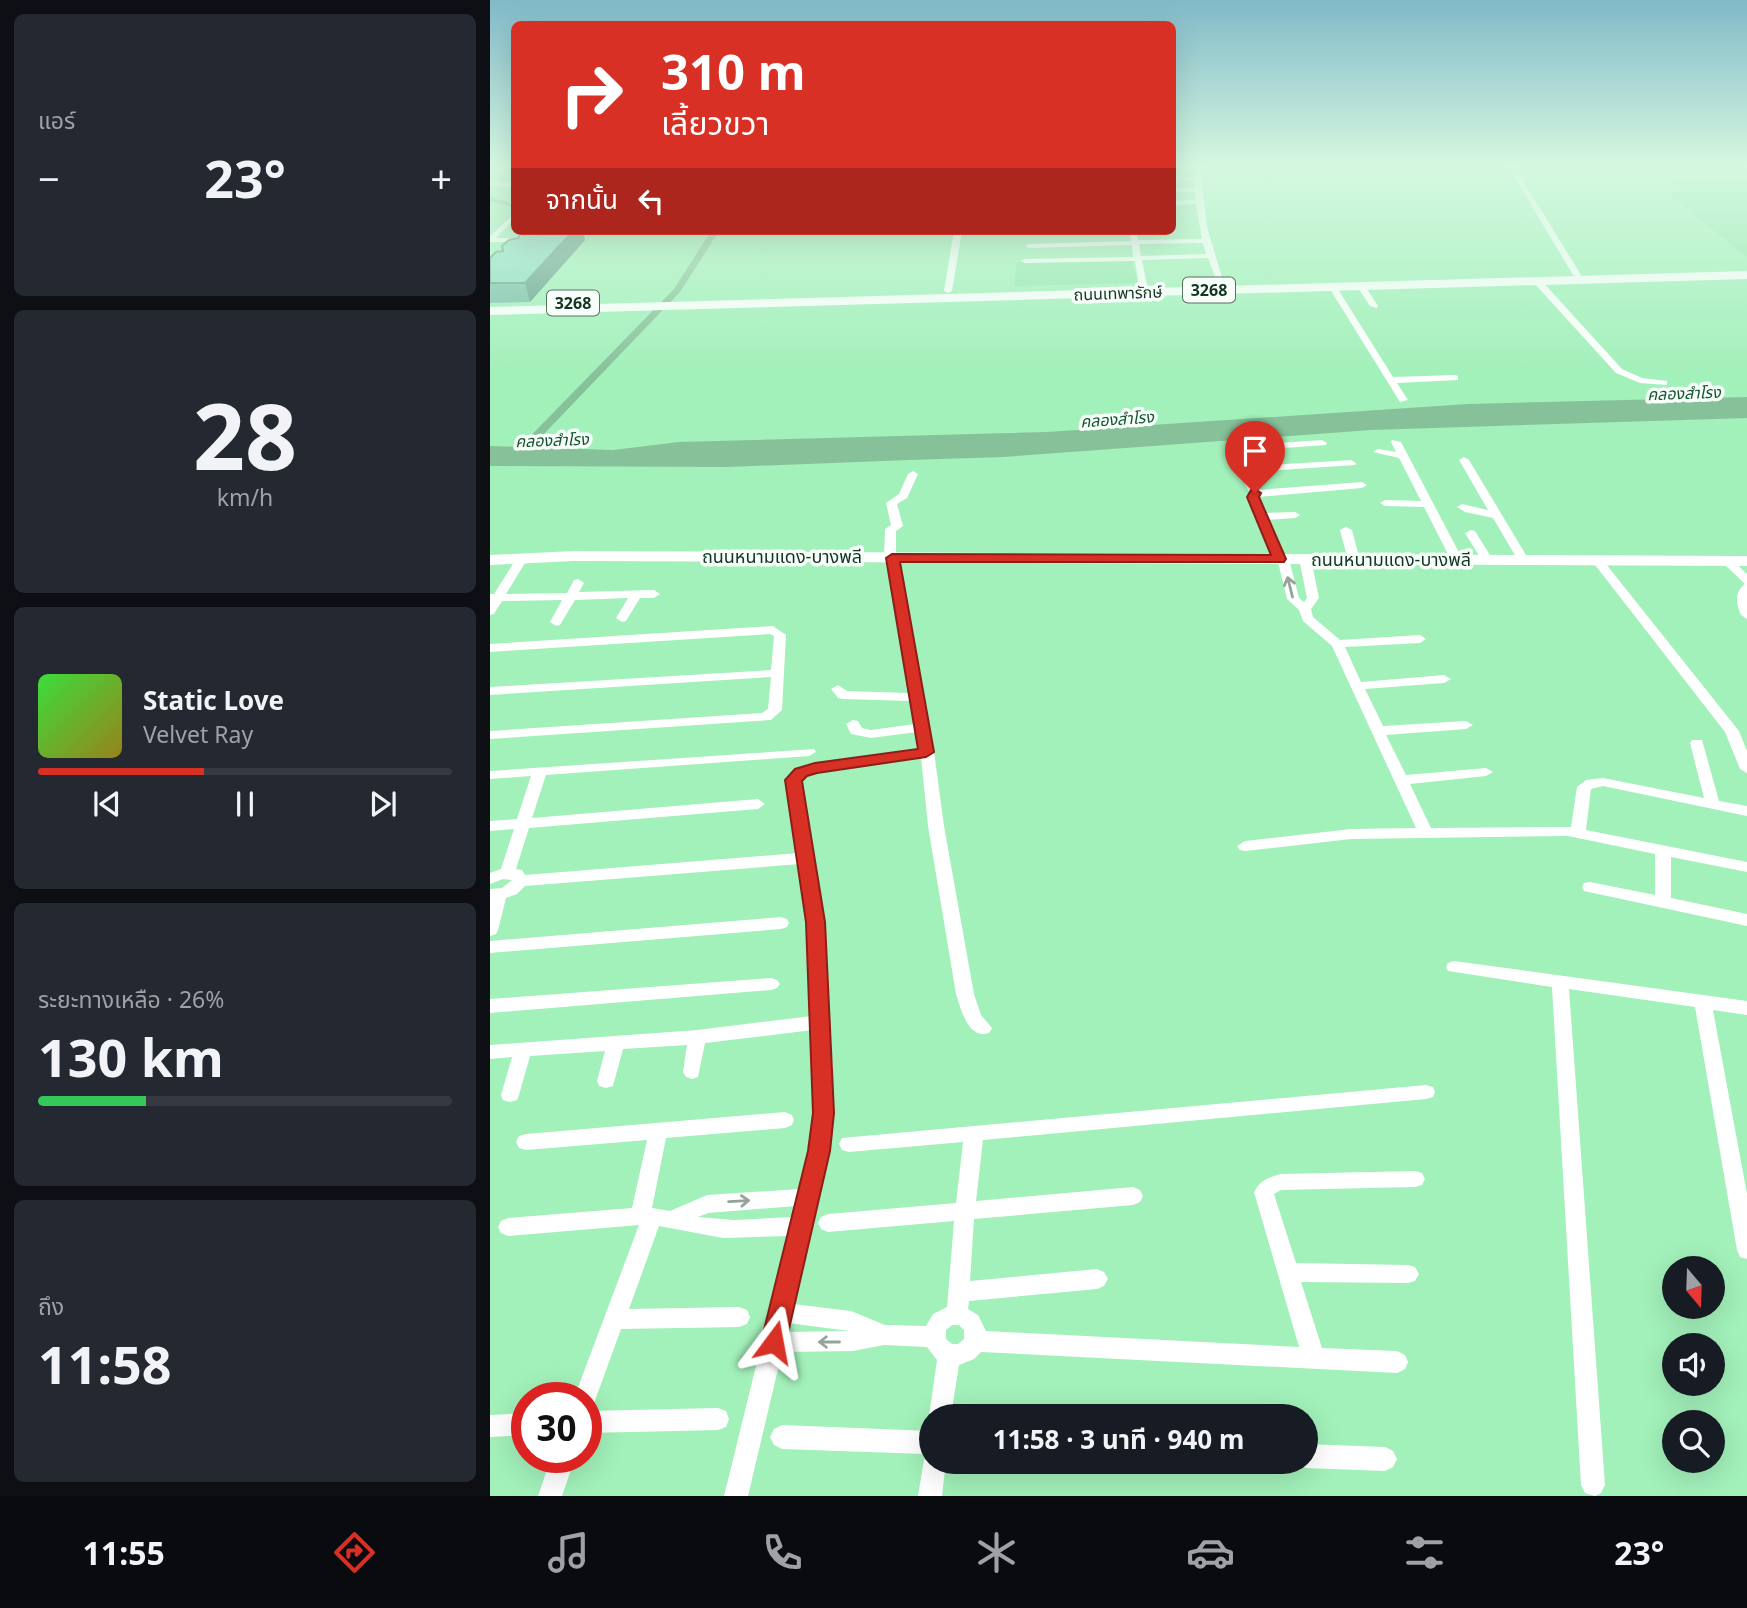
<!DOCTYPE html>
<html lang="th">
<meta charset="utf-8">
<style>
:root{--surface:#171b24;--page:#242831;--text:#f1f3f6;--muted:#9ea1a6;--line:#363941;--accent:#d93025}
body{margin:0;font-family:"Noto Sans","Noto Sans Thai",sans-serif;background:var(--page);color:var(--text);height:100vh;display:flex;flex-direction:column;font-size:26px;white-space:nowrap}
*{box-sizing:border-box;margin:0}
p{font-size:23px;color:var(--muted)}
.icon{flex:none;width:38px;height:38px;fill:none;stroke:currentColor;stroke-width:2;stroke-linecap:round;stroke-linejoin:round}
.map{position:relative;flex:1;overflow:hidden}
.sheet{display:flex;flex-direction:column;gap:14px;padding:14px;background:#0d0f14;width:490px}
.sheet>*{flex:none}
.guide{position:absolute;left:21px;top:21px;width:665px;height:214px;border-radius:10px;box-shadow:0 7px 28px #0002;background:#d93025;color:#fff;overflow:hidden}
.needle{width:46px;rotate:161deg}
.buttons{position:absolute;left:1172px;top:1256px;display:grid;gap:14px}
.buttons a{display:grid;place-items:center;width:63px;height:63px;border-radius:50%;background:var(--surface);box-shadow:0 7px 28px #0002;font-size:35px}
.speed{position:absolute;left:21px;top:1382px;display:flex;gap:14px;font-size:35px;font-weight:700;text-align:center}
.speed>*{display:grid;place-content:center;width:91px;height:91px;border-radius:50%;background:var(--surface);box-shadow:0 7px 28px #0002;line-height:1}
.speed .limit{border:10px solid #d22;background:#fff;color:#111}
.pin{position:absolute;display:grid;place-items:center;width:60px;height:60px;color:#fff;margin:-72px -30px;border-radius:50% 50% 50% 0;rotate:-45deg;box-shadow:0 0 7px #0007}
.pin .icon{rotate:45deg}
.me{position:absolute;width:77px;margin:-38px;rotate:13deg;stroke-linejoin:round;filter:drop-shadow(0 0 5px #0008)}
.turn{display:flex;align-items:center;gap:24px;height:147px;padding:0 35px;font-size:32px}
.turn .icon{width:91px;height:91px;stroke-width:2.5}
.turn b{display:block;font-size:49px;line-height:60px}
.then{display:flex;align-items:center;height:66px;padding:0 35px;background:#0003;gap:14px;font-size:26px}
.big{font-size:52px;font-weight:700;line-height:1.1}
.sheet .widget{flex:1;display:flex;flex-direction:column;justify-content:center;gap:10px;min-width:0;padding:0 24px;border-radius:10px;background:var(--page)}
.sheet .dial{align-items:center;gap:0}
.dial b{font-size:91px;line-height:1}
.song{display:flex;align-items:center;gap:21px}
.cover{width:84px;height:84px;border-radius:10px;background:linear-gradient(135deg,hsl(120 70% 55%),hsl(50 70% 35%))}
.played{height:7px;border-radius:4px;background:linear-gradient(90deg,var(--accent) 40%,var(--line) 40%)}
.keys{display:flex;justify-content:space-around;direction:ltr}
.heat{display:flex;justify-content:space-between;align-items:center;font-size:38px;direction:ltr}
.charge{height:10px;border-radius:5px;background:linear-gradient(90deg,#34c759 26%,var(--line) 0)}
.trip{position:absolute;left:429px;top:1404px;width:399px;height:70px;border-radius:35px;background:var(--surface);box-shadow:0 7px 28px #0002;font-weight:700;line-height:70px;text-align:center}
.tab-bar{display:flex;height:112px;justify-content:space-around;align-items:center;background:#090b0e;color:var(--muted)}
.tab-bar .icon{width:49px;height:49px}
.tab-bar .selected{color:var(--accent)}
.tab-bar b{font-size:32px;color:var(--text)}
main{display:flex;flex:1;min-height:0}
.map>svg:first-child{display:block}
.built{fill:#91e7ad}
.water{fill:#87c199}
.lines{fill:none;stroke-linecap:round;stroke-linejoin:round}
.canal{fill:#87c199;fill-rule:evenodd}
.minor{fill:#fff;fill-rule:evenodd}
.tertiary{fill:#fff;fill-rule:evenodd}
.secondary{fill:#fff;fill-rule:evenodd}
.primary{fill:#fff;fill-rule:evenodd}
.wall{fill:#78bba8}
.shaded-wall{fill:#629988}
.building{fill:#8cdac3;stroke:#629988;stroke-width:2}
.oneway{stroke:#95a49b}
.route{fill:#d93025;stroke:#8d1f18;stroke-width:2}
.labels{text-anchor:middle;stroke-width:7;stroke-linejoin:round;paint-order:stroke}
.shield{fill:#f7fef9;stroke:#587161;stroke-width:2}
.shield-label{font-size:16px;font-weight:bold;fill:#143520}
.far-street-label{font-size:16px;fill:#143520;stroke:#f7fef9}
.far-water-label{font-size:16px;font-style:italic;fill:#13552f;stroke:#f7fef9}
.street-label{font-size:18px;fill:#143520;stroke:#f7fef9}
</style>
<main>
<section class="sheet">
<div class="widget"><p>แอร์</p>
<div class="heat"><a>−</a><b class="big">23°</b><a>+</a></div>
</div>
<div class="widget dial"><b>28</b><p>km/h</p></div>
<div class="widget">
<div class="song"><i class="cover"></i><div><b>Static Love</b><p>Velvet Ray</p></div></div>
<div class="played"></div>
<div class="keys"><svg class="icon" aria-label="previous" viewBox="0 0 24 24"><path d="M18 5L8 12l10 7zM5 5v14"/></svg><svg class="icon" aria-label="pause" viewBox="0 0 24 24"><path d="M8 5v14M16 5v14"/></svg><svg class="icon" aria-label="next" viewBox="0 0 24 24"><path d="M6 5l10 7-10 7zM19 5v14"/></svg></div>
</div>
<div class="widget"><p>ระยะทางเหลือ · 26%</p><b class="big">130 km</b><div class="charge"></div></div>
<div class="widget"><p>ถึง</p><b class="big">11:58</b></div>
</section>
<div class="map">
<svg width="1257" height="1496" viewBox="0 0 1257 1496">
<rect width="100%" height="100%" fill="#a2f0ba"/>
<!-- built -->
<path class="built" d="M1182 178 1257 179V257L1178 194 1197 190Z
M641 259 648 283 524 286 527 262Z"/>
<!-- water -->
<path class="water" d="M1257 397V418L881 430 513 457 419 460 237 467 0 466V446L123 450 189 442 557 432 978 404Z"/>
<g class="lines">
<!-- canal -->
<path class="canal" d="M0 197 24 204V208L0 201Z
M221 231H229L190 292 29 460H21V456L184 289Z"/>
<!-- minor -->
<path class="minor" d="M682 166 717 168 710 170 717 227 735 287 728 285 718 258 652 260 657 286 653 288 649 286 645 261 535 263 531 261 535 259 643 257 642 245 539 248 535 246 539 244 641 241 639 231H647L648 240 712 239 706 204 682 205V201L706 200 705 192H682V188H705L704 181 682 180V176L704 177V170L682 169ZM713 243 716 254 651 256 649 244Z
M1018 166H1024L1091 275 1090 277 1083 275Z
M0 181 24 183V187L0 185Z
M24 214V219L6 238H36L39 242H0V236Z
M464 231H472L462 291 458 293 454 291Z
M530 231H546L542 233Z
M1044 279H1050L1132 369 1152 378 1177 381V385L1150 383 1126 373 1044 283Z
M870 283H873L888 306 887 308 880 306 866 285Z
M839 284 846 286 903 377 965 375 968 376V380L907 383 918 400 910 402 838 286Z
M832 440 837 443 836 445 766 450 764 466 861 460 866 463 865 465 762 472 763 480 768 490 872 482 877 485 872 488 768 497 776 513 805 512 810 515 805 518 778 520 794 556 799 559 809 598 814 602 817 598 809 559 815 556 821 559 829 598 821 609 823 617 850 640 930 635 936 639 930 643 855 647 871 682 954 675 961 679 954 683 875 689 893 726 976 721 983 725 976 729 896 735 916 775 996 768 1003 772 996 776 920 784 941 828 1081 827 1087 787 1096 780 1113 778 1214 798 1200 743 1202 740H1212L1229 801 1257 806V816L1113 786 1101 789 1096 830 1257 862V872L1181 857V898L1257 914V926L1094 891 1092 887 1094 883 1100 882 1165 895V854L1078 836 861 839 755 851 750 850 747 846 755 841 861 829 926 828 842 646 813 621 809 610 797 599 788 562 784 559 758 497 760 493C749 477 753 462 757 445Z
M902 440 911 442 973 560 971 562 967 563 961 560 934 507 895 506 890 503 895 500 931 501 909 458 883 452 888 449 906 452 901 442Z
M974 457 979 460 1039 560 1037 562H1029L1003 518 975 512 967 507 972 504 998 510 969 460Z
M423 471 428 474 417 498 407 504 413 526 406 531V556L443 744 454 826 484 994 491 1015 502 1028 499 1033C478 1040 471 1009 466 994L438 826 431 757 327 772 316 776 311 781 332 903 343 1071V1113L339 1151 303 1304 361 1311 395 1325 436 1326 443 1314 457 1307 464 1221 338 1232 331 1229 328 1223 331 1217 338 1214 466 1203 473 1142 359 1152 352 1150 349 1144 352 1138 936 1085 943 1087 945 1092 943 1097 936 1099 493 1140 486 1201 643 1187 650 1190 653 1196 650 1202 643 1205 484 1219 480 1281 607 1269 614 1272 618 1279 614 1286 607 1289 479 1301 478 1309 488 1315 496 1331 809 1347 764 1192C770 1180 778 1178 790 1174L925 1171 932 1173 935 1179 932 1185 925 1187 791 1190 784 1194 806 1263 918 1265 925 1267 929 1274 925 1281 918 1283 811 1282 832 1348 907 1351 915 1355 918 1362 915 1369 907 1373 491 1352 484 1359 469 1365 461 1416H441V1422L439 1416 447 1360 437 1347 394 1345 363 1351 292 1352 258 1496H234L298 1236 233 1238 169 1226 139 1309 249 1307 257 1310 260 1317 257 1324 249 1327 131 1329 103 1406 96 1409V1398H84L149 1225 18 1236 11 1233 8 1227 11 1221 18 1218 142 1208 157 1140 36 1150 29 1148 26 1142 29 1136 36 1134 295 1112 302 1115 304 1120 302 1125 295 1128 176 1138 162 1208 180 1211 217 1195 310 1189 319 1151 325 1113 323 1030 215 1043 208 1077 202 1079 196 1077 193 1072 197 1045 133 1049 123 1086 116 1088 109 1086 107 1081 115 1051 40 1056 29 1095 27 1100 20 1102 13 1100 11 1095 22 1057 0 1059V1045L207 1030 322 1016 316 903 310 864 35 886 27 894 16 898 8 930 6 934 0 936V889L12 888 22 880 13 879 0 884V873L11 869 24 829 0 831V821L27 819 41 776 0 779V771L324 749 326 752 319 756 56 775 42 818 268 799 275 804 268 809 39 828 26 869 32 870 35 875 308 853 297 780 306 770 325 764 430 749 427 732 381 738 361 734 356 724 363 720 368 721 372 728 381 730 425 724 421 701 353 699 348 698 341 689 348 685 357 691 419 693 397 561 394 558 395 529 401 525 396 503 409 494 418 474ZM306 1206 303 1217 244 1220 208 1217 218 1213ZM298 1323 359 1331 296 1332ZM462 1325H469L474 1330V1339L468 1344H462L456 1339V1330Z
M856 527 862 530 870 560 868 562 864 563 858 560 850 530Z
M981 530 985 531 1003 560 1001 562 997 563 993 562 975 533Z
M32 555 38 558 16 594 77 593 84 580 88 579 94 583 89 592 164 590 170 594 164 598H150L136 621 132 622 126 618 138 598 85 600 70 625 66 626 60 622 72 600 12 601 4 614 0 615V594H4L28 556Z
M1108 558 1112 559 1249 731 1257 751V773L1250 769 1235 732 1102 561Z
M1237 558 1241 559 1257 574V619L1251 615C1246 604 1244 592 1255 584L1231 561Z
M283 626 296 635 292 710 281 720 0 739V731L272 713 278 709 281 677 0 695V687L281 670 284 636 280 634 0 652V644Z
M291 917 297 919 299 923 297 927 291 929 0 953V941Z
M964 961 1257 1001V1015L1223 1010 1257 1194V1259L1250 1257 1247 1250 1205 1007 1079 989 1115 1485 1111 1493 1105 1496 1095 1493 1091 1485 1062 987 958 971 956 967 958 963Z
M281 978 287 980 290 984 287 988 281 990 0 1013V999Z
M228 1408 236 1411 239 1419 236 1427 228 1430 96 1433V1411Z
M37 1413V1435L0 1437V1415Z
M292 1425 441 1431V1461H456L452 1496H428L435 1454 292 1449 284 1445 280 1437 284 1429Z
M816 1444 895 1447 903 1451 907 1459 903 1467 895 1471 816 1468 808 1464 806 1461H816Z
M61 1458H85L72 1496H48Z"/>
<!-- tertiary -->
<path class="tertiary" d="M14 166 24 168 0 174V170Z"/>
<!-- secondary -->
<path class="secondary" d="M84 551 1257 556V566L84 561 0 565V555Z"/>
<!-- primary -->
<path class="primary" d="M1257 271V279L0 315V307Z"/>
</g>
<!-- wall -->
<path class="wall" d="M27 232 95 240 40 302 0 303V258L13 251 28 238Z"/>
<!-- shaded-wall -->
<path class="shaded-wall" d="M83 231H93L95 240 40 302 35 283Z"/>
<!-- building -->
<path class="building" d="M28 231H83L35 283H0V258L6 252 13 251 12 246 19 240 29 238 30 234 27 232Z"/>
<!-- one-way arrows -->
<defs><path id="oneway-shaft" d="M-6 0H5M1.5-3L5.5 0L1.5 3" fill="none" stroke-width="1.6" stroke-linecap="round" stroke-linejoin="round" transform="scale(1.75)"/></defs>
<g class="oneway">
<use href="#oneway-shaft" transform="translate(800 587) rotate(-104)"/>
<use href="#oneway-shaft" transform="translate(249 1201) rotate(-3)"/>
<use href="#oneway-shaft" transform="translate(339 1342) rotate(180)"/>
</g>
<!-- sky -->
<linearGradient id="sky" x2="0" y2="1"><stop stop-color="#81b9c8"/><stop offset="0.44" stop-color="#d5f8e0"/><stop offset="1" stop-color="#d5f8e0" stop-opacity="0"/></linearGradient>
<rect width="1257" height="375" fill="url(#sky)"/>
<!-- route -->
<path class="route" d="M765 489 771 493 769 497 796 559 794 562H410L444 752 436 757 327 773 317 776 312 781 335 922 344 1113 340 1151 296 1342 292 1350 284 1354 275 1350 271 1342 318 1151 323 1113 316 922 295 780 305 769 325 763 428 749 396 558 402 554 781 555 757 497 761 490Z"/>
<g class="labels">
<!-- shield labels -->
<g class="shield">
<rect x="693" y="277.5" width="52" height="25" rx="5"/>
<rect x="57" y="290.5" width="52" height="25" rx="5"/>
</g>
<g class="shield-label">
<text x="719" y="296">3268</text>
<text x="83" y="309">3268</text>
</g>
<!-- far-street labels -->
<g class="far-street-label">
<text transform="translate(628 293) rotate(-2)" y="6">ถนนเทพารักษ์</text>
</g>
<!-- far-water labels -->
<g class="far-water-label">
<text transform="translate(1194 393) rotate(-2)" y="6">คลองสำโรง</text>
<text transform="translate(627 419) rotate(-4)" y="6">คลองสำโรง</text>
<text transform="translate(62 440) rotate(-2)" y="6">คลองสำโรง</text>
</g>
<!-- street labels -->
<g class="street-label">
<text x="292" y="563">ถนนหนามแดง-บางพลี</text>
<text x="901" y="566">ถนนหนามแดง-บางพลี</text>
</g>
</g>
</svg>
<div class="buttons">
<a><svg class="needle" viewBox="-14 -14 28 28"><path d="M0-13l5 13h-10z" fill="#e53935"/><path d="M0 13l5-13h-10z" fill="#9ea1a6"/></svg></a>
<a><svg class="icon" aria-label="sound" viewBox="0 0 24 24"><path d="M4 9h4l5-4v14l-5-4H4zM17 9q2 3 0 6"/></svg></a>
<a><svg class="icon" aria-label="search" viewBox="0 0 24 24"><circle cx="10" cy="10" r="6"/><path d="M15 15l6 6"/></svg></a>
</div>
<div class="speed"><div class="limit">30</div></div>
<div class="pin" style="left:765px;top:493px;background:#d93025"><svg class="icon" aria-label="arrive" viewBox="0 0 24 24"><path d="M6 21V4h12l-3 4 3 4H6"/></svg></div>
<svg class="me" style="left:284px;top:1342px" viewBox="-20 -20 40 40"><path d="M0-17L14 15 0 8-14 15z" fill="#d93025" stroke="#fff" stroke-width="4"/></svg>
<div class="trip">11:58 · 3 นาที · 940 m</div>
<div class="guide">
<div class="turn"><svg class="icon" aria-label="right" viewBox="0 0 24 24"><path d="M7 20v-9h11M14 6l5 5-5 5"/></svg><div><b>310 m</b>เลี้ยวขวา</div></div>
<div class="then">จากนั้น<svg class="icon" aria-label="left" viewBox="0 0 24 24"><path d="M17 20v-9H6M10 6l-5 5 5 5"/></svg></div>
</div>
</div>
</main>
<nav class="tab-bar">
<b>11:55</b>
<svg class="icon selected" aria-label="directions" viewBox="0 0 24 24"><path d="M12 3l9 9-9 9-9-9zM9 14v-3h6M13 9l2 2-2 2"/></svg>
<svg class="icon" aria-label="music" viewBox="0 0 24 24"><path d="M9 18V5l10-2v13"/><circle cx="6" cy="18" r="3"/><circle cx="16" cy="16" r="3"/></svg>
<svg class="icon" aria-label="phone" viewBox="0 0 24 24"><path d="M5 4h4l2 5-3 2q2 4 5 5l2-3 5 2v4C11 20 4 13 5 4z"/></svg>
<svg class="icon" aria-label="climate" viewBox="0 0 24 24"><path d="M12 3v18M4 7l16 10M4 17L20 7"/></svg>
<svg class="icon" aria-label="car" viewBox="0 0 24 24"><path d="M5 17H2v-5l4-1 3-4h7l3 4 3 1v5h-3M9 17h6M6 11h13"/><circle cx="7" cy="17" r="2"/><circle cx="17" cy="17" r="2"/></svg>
<svg class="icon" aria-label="filters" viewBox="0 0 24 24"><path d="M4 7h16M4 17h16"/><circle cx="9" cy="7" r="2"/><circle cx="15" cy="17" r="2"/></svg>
<b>23°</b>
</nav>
